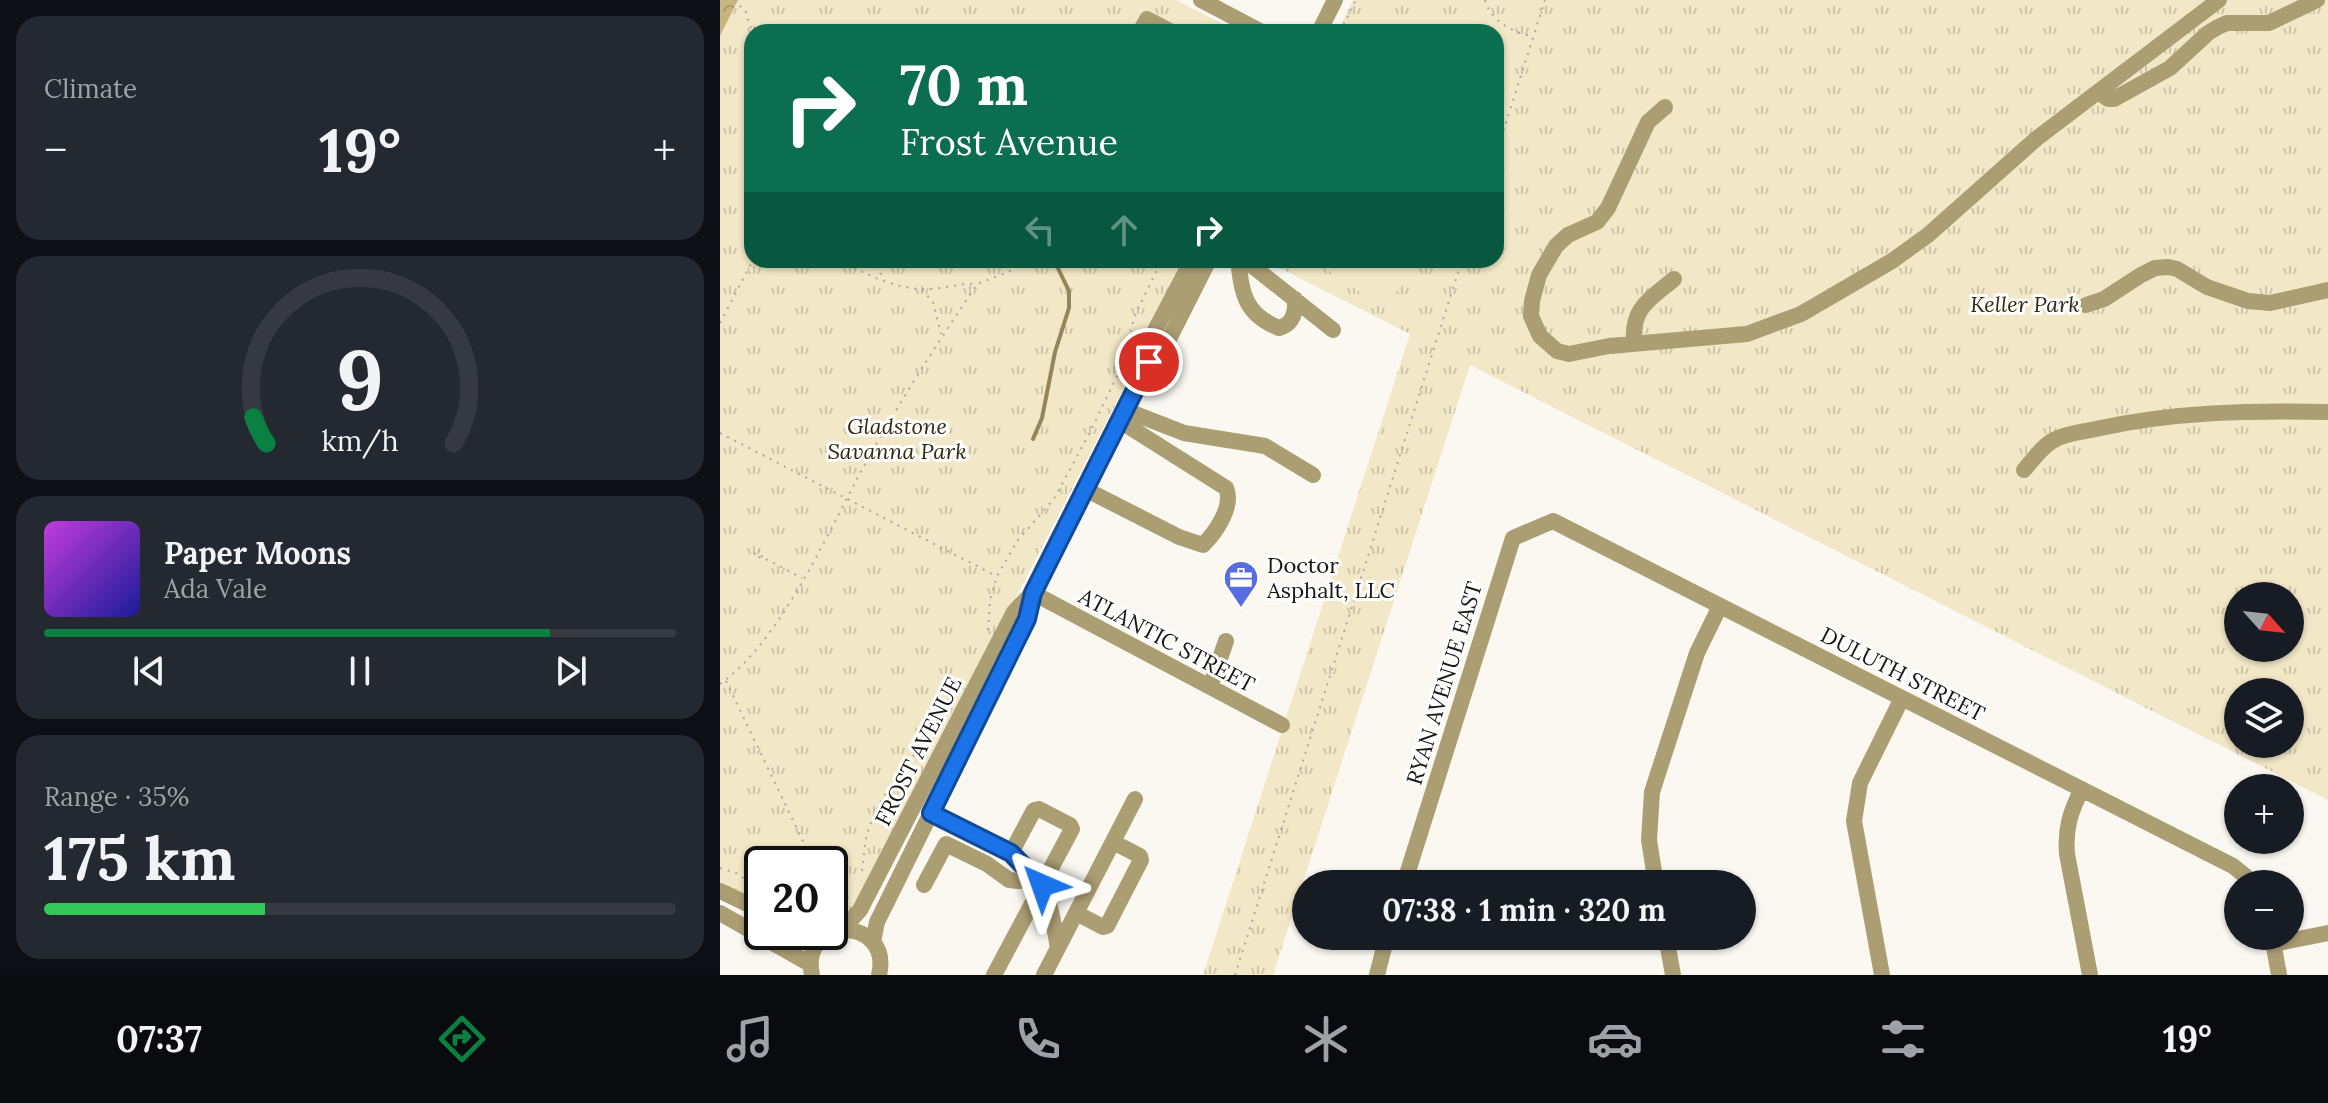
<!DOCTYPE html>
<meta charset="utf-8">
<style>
:root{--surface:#171b24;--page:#242831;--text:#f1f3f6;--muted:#9ea1a6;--line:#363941;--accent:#0b8043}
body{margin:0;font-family:Lora,serif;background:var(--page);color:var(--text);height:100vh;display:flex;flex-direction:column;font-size:30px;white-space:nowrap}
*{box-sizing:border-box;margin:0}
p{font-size:26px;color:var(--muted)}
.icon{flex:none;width:44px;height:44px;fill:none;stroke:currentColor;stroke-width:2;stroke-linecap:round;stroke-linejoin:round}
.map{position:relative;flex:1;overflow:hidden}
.details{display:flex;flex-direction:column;gap:16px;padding:16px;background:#0d0f14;width:720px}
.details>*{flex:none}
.hud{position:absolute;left:24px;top:24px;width:760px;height:244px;border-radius:24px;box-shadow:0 2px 6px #0004;background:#0b6e4f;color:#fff;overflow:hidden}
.needle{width:52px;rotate:117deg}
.controls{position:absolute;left:1504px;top:582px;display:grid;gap:16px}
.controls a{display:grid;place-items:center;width:80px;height:80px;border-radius:50%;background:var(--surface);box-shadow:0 2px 6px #0004;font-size:40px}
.speed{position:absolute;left:24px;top:846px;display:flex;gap:16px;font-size:40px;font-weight:700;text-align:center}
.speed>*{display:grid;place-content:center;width:104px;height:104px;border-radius:50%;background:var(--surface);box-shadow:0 2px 6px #0004;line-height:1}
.speed .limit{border:4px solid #111;border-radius:12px;background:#fff;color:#111}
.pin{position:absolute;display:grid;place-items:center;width:68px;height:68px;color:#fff;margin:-34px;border:4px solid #fff;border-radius:50%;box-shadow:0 2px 8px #0007}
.me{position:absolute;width:88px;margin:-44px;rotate:317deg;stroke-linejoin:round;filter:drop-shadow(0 0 6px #0008)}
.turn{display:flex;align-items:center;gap:28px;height:168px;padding:0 24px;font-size:36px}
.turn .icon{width:104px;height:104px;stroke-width:2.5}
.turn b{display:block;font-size:56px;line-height:68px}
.lanes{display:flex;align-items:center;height:76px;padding:0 24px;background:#0003;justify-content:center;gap:40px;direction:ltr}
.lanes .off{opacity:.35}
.big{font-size:60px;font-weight:800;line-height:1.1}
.details .tile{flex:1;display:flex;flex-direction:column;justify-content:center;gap:12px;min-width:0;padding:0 28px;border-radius:24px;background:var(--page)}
.details .dial{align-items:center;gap:0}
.dial svg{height:208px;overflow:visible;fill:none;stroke:var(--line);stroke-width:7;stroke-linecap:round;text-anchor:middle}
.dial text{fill:var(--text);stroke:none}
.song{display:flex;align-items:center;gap:24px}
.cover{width:96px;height:96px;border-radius:12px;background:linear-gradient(135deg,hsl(290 70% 55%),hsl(240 70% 35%))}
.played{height:8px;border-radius:4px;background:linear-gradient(90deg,var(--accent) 80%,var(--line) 80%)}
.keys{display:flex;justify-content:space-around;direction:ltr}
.heat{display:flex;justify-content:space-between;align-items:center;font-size:44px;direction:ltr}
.charge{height:12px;border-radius:6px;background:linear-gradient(90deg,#34c759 35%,var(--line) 0)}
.trip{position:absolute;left:572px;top:870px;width:464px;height:80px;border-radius:40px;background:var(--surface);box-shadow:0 2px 6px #0004;font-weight:800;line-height:80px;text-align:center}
.tabs{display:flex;height:128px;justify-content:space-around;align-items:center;background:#090b0e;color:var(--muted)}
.tabs .icon{width:56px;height:56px}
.tabs .on{color:var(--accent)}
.tabs b{font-size:36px;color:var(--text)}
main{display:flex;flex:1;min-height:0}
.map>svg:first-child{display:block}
.forest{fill:url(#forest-crowns)}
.park{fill:url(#park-tufts);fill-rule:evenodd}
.garden{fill:#f2e7c6}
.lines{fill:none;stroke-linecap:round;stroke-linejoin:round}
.stream{stroke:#93865f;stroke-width:4}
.path{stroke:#acaaa5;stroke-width:2;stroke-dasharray:2 6;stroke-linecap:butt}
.minor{stroke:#ac9e73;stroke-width:16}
.route-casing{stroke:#114b97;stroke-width:20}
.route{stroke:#1a73e8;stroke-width:14}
.labels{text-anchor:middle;stroke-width:6;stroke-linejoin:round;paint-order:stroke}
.park-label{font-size:22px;font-style:italic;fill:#322a10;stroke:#fff}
.poi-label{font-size:22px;fill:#171614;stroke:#fff;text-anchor:start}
.street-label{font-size:22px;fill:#171614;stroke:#fff}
</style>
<main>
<section class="details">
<div class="tile"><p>Climate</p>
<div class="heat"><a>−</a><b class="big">19°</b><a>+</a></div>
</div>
<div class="tile dial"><svg viewBox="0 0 100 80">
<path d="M14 69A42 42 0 1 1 86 69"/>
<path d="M14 69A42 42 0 0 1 9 59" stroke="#0b8043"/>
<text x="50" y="56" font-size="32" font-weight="700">9</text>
<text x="50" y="72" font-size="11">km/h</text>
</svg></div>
<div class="tile">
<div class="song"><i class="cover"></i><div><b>Paper Moons</b><p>Ada Vale</p></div></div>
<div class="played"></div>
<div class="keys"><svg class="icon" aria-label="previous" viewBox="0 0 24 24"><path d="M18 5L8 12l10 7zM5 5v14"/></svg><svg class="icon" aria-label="pause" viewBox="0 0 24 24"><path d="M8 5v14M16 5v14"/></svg><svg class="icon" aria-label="next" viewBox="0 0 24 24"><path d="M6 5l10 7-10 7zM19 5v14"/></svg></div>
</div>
<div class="tile"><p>Range · 35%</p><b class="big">175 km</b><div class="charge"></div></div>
</section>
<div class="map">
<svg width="1608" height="975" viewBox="0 0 1608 975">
<defs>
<pattern id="forest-crowns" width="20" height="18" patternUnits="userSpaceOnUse" patternTransform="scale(2)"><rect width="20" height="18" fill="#c6b57e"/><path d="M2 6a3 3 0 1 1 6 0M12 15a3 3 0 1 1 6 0" fill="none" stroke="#a99b6c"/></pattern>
<pattern id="park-tufts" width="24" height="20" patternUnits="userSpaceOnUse" patternTransform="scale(2)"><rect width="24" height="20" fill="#f2e7c6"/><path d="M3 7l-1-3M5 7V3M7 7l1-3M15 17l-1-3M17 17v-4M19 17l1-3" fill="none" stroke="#cfc5a9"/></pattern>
</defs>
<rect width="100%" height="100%" fill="#faf8f1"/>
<!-- forest -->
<path class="forest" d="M0 0H31L0 84Z"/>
<!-- park -->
<path class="park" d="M18 0H456L519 32H32V260H470L116 946 87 932H110V864H42V910L0 889V36Z
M633 0H1608V800L750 365 553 975H483L690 334 544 260H776V32H617ZM1518 596H1570V648H1518ZM1518 692H1570V744H1518Z"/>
<!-- garden -->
<path class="garden" d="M593 260H700L680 289 660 306Z"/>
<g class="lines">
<!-- stream -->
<path class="stream" d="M313 439 322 418 335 352 349 308V291L334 260"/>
<!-- path -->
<path class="path" d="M14 0 26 12 32 32
M765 0C770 20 793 33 812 36
M620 32 636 0
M776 154 825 0
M120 260C146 275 180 291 211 289 227 288 241 283 256 284
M151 260 165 280
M202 290 213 302 221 334
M0 323 33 260
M0 433 276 576
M42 557 41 550 34 551 36 558 42 557 82 578
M268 630 270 600 277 576 298 540 334 499 369 434 399 372 415 315 442 260
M6 681 94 864
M0 684C65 638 113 519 153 450 185 393 221 338 257 284L286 273 308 260
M0 868 16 873 42 891
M142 871C144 860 144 849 146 839 156 796 188 763 215 730
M110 882 129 898
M76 940 78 932
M515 975 742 260"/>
<!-- minor -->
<path class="minor" d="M481 0 542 32
M420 32 427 19 452 32
M599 32 615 0
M1378 92 1388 99H1394L1450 68 1488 33 1498 27 1507 23H1549L1597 0
M945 107 928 122 888 208 877 222 848 235 836 246 819 275 812 301 811 316 820 336 837 351 849 354 889 346 1027 334 1081 314 1172 261 1208 235 1316 139 1499 0
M518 260C522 293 524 314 559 328 573 324 576 313 575 299
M525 260 613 330
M1366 305 1384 299 1421 275 1435 268 1448 267 1457 269 1487 287 1528 301 1550 303 1608 290
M914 344C911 308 929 300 954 279
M429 362 444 349 489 260
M405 410 464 433 545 446 593 475
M1304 470C1313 460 1322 446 1334 440 1346 433 1362 432 1376 429 1451 412 1531 410 1608 412
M365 489 459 537 483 545C496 532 514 506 506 488L400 421
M313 593 562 725
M490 687 506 641
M1362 789C1350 812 1345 829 1347 854L1370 975
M211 813C249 832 303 848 323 888 332 907 334 928 338 948
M684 884 793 538 833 521 1513 866 1535 884
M936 884 929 840 932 792 977 653 1000 606
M204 885 226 844 267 864 289 880 299 881 311 871
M0 891 42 911
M0 913 90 964
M356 913 383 927 387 926 421 860 420 856 393 842
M123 929 140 910 294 612 311 594
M946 936 953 975
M1552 936 1559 975
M153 942 157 922 307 619 313 593 405 410 429 362V342L472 260
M1553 944 1608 933
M92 975C79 915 173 916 159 975
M274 975 352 829 350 825 319 809 314 810 291 853
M324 975 415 799
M657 975 667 936
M1162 975 1134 821 1140 783 1182 698"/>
</g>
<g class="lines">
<defs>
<path id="route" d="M322 885 291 853 211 813 307 619 313 593 429 362"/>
</defs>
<!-- route casing -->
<use href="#route" class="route-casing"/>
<!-- route -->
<use href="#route" class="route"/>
</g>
<!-- icons -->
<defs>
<symbol id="office-pin" viewBox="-11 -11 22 30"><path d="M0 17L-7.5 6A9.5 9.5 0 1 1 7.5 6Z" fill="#586ce2" stroke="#fff"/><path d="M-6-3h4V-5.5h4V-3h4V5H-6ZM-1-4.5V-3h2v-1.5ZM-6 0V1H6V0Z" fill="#fff"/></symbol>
</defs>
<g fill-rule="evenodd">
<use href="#office-pin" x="501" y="558" width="40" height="54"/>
</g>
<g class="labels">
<!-- park labels -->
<g class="park-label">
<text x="1305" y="312">Keller Park</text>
<text x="177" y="434">Gladstone<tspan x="177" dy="25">Savanna Park</tspan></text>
</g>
<!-- poi labels -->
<g class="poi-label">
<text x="547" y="573">Doctor<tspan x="547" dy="25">Asphalt, LLC</tspan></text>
</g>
<!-- street labels -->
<g class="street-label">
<text transform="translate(447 640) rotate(28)" y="8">ATLANTIC STREET</text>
<text transform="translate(1183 674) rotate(27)" y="8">DULUTH STREET</text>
<text transform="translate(724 683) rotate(-73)" y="8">RYAN AVENUE EAST</text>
<text transform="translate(198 751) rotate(-63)" y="8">FROST AVENUE</text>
</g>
</g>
</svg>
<div class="controls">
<a><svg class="needle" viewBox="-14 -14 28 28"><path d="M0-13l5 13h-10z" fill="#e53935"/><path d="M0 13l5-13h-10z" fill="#9ea1a6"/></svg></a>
<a><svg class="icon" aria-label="layers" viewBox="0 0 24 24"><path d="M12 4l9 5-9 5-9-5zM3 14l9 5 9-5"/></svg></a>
<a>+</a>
<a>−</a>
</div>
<div class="speed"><div class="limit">20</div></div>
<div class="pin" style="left:429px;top:362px;background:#d93025"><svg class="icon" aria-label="arrive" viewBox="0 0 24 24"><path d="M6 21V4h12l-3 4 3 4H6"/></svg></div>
<svg class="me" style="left:322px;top:885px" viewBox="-20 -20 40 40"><path d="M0-17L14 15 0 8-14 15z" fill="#1a73e8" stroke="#fff" stroke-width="4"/></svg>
<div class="trip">07:38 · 1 min · 320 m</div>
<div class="hud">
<div class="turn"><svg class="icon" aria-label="right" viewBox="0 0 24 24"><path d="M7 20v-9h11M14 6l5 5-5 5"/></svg><div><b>70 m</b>Frost Avenue</div></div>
<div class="lanes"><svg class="icon off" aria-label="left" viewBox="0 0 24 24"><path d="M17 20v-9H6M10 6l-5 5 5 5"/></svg><svg class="icon off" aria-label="ahead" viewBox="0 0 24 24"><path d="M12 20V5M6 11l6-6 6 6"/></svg><svg class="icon" aria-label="right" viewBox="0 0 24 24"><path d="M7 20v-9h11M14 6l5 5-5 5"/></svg></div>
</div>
</div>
</main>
<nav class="tabs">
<b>07:37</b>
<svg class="icon on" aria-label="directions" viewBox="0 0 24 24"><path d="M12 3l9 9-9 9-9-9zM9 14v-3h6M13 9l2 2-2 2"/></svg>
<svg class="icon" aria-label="music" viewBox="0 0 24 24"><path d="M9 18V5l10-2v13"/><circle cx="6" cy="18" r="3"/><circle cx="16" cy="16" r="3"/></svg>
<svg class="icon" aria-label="phone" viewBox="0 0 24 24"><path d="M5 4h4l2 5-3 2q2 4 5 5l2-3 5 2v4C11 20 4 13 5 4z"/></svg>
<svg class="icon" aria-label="climate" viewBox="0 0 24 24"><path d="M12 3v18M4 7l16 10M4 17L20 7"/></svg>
<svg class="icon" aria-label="car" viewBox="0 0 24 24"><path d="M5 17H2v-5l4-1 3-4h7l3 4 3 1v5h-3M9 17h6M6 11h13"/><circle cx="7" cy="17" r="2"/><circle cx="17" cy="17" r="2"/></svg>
<svg class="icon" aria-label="filters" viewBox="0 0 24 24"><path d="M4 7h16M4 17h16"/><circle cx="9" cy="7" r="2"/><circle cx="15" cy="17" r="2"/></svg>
<b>19°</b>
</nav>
